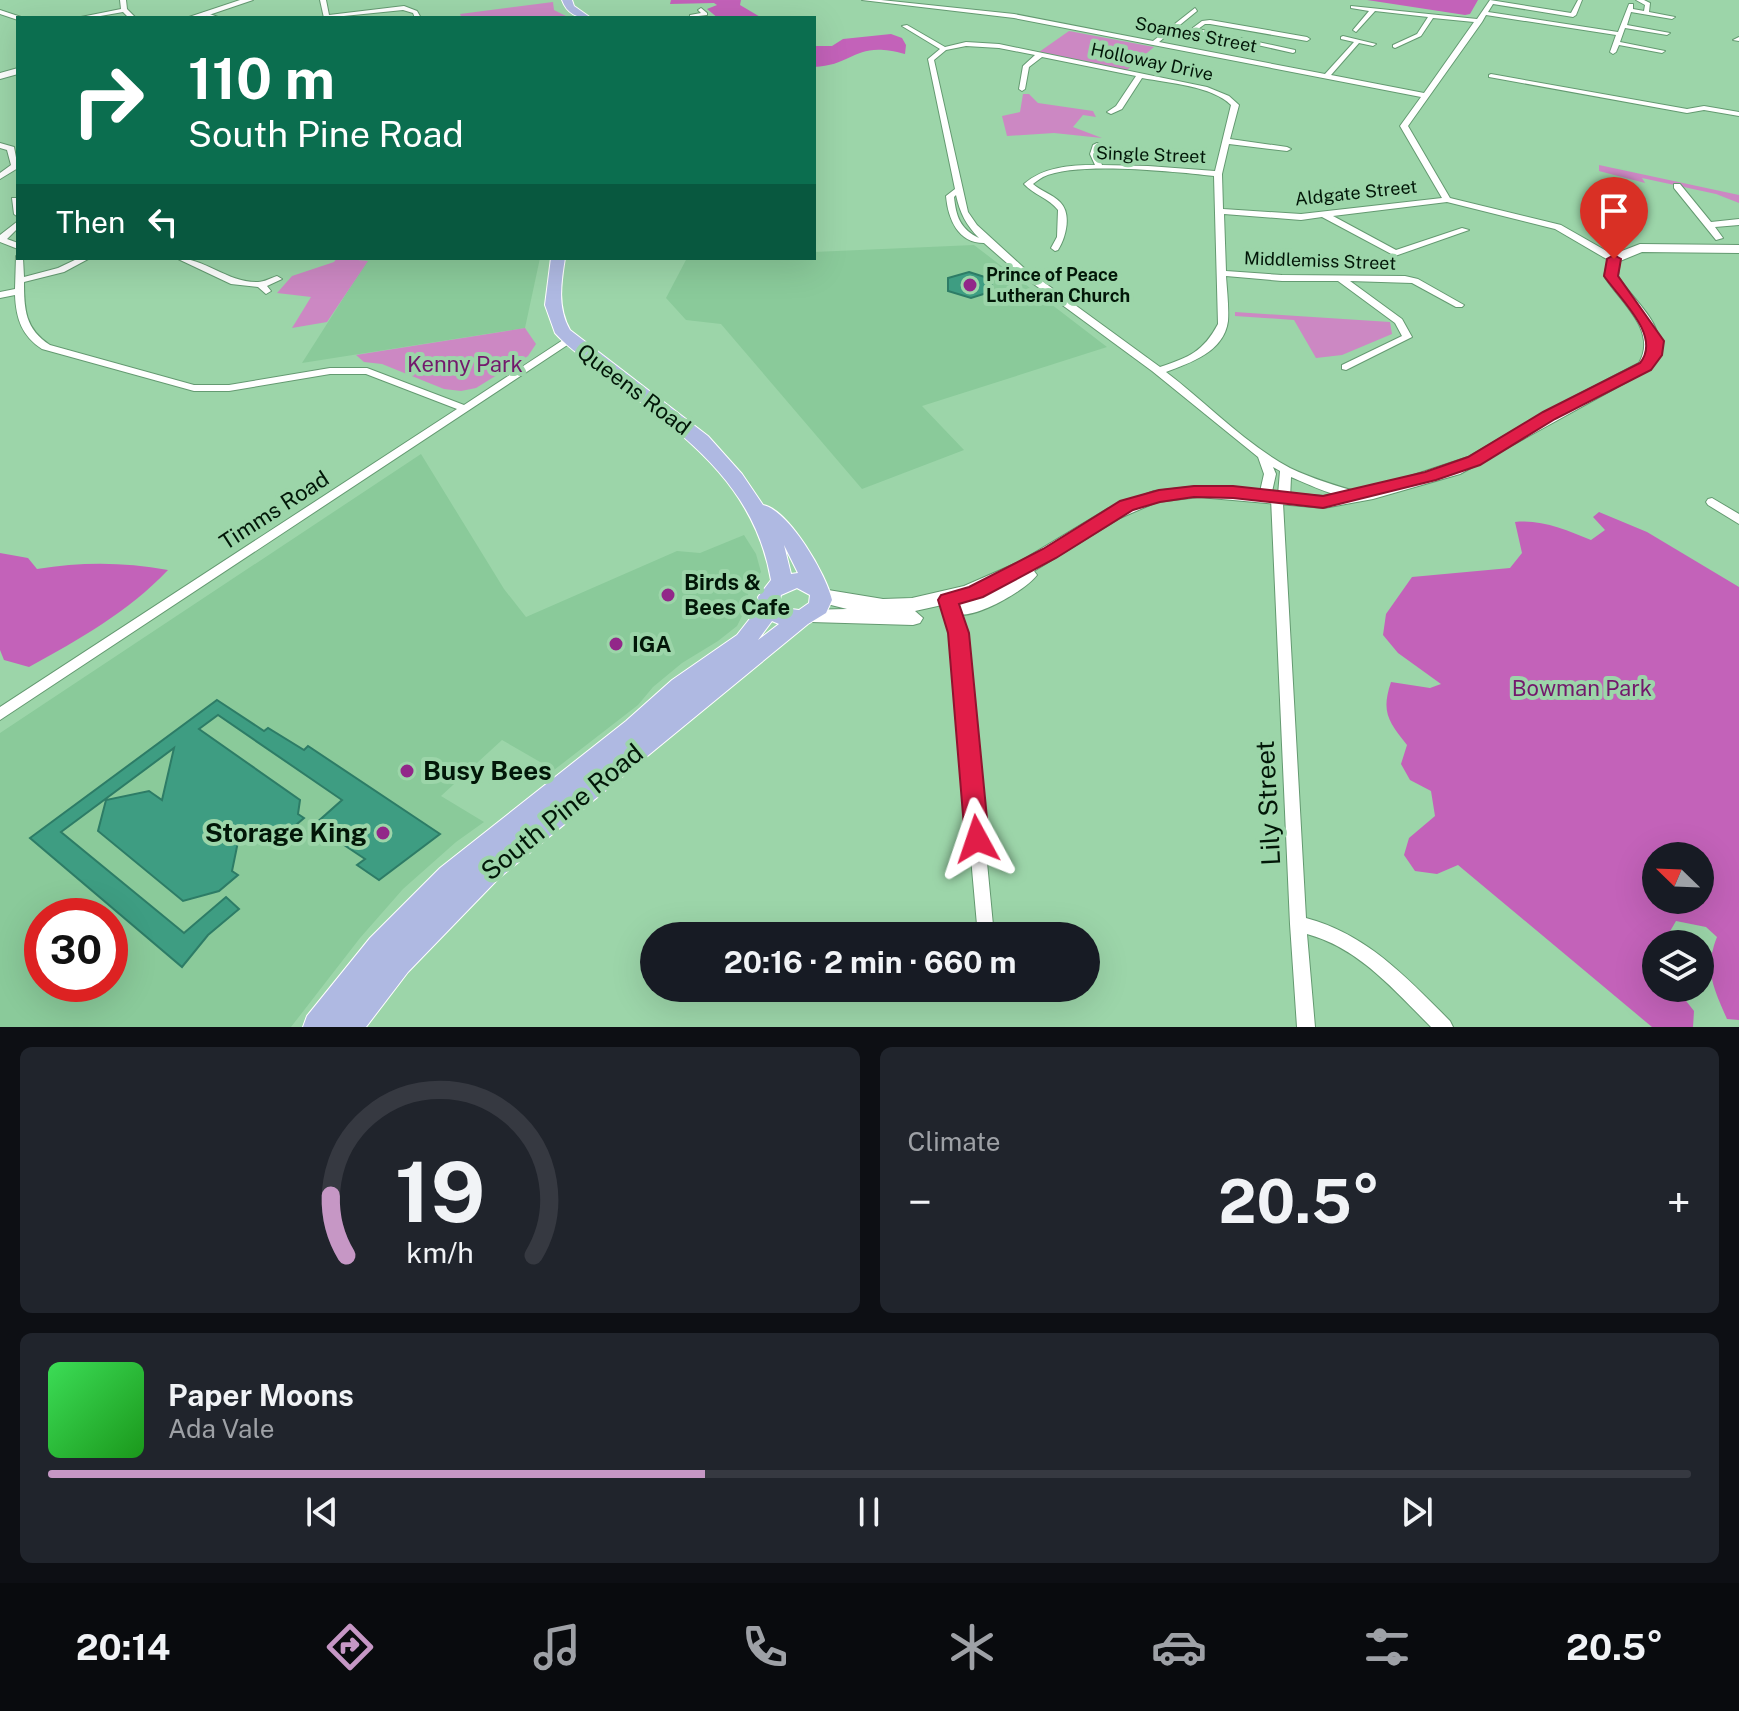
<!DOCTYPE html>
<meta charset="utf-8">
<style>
:root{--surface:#171b24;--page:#20242c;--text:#f1f3f6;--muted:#9ea1a6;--line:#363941;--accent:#c697c5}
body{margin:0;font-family:"Public Sans",sans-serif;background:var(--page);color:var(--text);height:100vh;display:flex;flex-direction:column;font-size:30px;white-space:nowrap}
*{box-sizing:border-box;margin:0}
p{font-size:26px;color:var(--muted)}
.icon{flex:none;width:44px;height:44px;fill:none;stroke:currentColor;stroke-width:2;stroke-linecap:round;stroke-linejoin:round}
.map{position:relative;height:1027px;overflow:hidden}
.details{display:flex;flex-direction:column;gap:20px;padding:20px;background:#0d0f14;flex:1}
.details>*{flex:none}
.banner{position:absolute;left:16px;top:16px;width:800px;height:244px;border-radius:0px;box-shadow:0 8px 32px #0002;background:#0b6e4f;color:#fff;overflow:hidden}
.needle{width:52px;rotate:293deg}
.tools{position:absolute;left:1642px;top:842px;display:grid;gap:16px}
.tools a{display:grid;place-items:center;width:72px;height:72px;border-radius:50%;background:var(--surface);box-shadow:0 8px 32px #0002;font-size:40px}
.speed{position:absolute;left:24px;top:898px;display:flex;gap:16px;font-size:40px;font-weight:700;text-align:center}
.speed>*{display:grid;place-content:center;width:104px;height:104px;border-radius:50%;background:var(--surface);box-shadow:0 8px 32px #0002;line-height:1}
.speed .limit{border:12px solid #d22;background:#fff;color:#111}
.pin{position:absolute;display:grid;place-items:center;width:68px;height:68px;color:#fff;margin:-82px -34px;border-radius:50% 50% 50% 0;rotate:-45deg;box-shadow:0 0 8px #0007}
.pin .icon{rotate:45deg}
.me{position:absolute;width:88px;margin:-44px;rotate:355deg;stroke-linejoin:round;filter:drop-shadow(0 0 6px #0008)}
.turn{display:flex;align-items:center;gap:28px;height:168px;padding:0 40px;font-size:36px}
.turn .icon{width:104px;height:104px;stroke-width:2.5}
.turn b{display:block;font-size:56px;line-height:68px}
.then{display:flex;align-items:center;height:76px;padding:0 40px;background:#0003;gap:16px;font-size:30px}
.big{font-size:60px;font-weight:700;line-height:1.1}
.details .card{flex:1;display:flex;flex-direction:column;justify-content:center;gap:12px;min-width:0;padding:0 28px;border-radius:12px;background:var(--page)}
.details .dial{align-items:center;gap:0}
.dial svg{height:208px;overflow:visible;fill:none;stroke:var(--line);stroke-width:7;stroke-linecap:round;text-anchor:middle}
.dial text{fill:var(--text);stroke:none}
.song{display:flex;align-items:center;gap:24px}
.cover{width:96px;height:96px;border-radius:12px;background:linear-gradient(135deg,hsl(130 70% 55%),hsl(120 70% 35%))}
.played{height:8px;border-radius:4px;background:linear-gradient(90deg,var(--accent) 40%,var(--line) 40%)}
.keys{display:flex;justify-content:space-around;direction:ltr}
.heat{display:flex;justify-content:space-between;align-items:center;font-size:44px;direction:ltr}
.details .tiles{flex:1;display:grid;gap:20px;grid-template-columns:1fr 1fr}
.card:last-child{grid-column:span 2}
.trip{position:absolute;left:640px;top:922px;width:460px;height:80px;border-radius:40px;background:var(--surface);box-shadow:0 8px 32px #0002;font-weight:700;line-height:80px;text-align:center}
.tabs{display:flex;height:128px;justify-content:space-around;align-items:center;background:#090b0e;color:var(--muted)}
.tabs .icon{width:56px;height:56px}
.tabs .active{color:var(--accent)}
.tabs b{font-size:36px;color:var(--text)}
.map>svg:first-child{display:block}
.built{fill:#8aca9a;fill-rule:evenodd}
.green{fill:#cc88c3}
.forest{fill:#c362b9;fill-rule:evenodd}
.building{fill:#3e9d82;stroke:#2d7c66;stroke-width:2}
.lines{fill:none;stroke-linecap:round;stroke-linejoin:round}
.street-casing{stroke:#649a71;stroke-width:2}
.secondary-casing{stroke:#649a71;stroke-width:2}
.primary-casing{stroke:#fff;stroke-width:2}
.street{fill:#fff;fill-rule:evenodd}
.secondary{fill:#fff;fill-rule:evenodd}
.primary{fill:#afb9e2;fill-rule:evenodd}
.route{fill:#e11d48;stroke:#92132f;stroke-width:2}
.poi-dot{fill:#922789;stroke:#9cd5a9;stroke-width:3}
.labels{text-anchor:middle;stroke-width:8;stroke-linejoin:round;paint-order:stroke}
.far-street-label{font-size:18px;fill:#021708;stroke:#9cd5a9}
.far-poi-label{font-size:18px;font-weight:bold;fill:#021708;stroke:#9cd5a9;text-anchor:start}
.park-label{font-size:22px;fill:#73196c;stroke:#9cd5a9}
.street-label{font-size:22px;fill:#021708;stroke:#9cd5a9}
.poi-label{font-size:22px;font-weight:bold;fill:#021708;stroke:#9cd5a9;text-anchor:start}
.near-poi-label{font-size:26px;font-weight:bold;fill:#021708;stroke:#9cd5a9;text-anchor:start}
.near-street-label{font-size:26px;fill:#021708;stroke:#9cd5a9}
</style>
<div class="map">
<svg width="1739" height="1027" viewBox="0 0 1739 1027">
<rect width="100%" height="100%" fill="#9cd5a9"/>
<!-- built -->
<path class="built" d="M974 245 1107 347 922 406 964 450 862 489 721 324 686 320 666 298 687 258H814V252Z
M361 258H540L525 328 302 363 367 261H360Z
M421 454 504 589 526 617 677 551 700 553 744 535 756 554 761 572 750 587 744 612 737 626 718 641 682 663 653 687 638 705 554 770 502 740 441 796 484 822 456 842 403 889 360 938 291 1027H0V733ZM42 916H110V984H42Z"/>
<!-- green -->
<path class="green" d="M553 2 554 10 566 16 462 18 460 14Z
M1069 31 1154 47 1127 70 1039 52Z
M1023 94H1029L1038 103 1093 111 1096 117 1083 115 1073 127 1102 138 1054 133 1007 136 1002 116 1020 112Z
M1599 165 1739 195V203L1716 194 1642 178 1645 183 1599 171Z
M337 258 368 261 327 322 292 328 311 297 277 293 292 276 334 262Z
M1235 312 1390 322 1392 334 1342 355 1316 358 1294 320 1235 316Z
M525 328 536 344 528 356 476 388 461 391 444 389 382 364 364 362 356 355Z"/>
<!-- forest -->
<path class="forest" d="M671 0H741L740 5 762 18H718L707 9 717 5 714 3 670 4Z
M1367 0H1478L1470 14 1465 15Z
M891 34 902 38 906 45 905 54C854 40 856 65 814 67V46H832L843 39Z
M1599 512 1647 532 1739 587V1020L1727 1019C1713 987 1704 970 1717 937L1706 927 1676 921 1669 933 1671 944H1656V988H1676L1694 1011 1693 1027H1652L1458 865 1437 874 1415 871 1404 855 1409 838 1435 816 1431 791 1410 780 1401 764 1407 745C1388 721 1381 712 1391 682L1430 688 1441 684 1398 653 1383 635 1386 614 1412 577 1510 568 1522 553 1515 522C1541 519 1567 530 1591 540L1605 530 1593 517ZM1700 856V900H1656V856Z
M0 553 28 558 37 569C82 562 123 562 168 570 128 612 80 639 29 667L4 660 0 650Z"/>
<!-- building -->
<path class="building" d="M969 272 991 279 993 291 971 298 948 291V278Z
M217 700 264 731 268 728 304 750 308 746 440 834 379 880 357 865 365 859 314 825 342 800 218 715 199 729 300 800 298 814 304 818 276 842 270 837 252 841 240 832 232 871 238 875 219 891 183 901 98 831 106 800 149 791 162 800 174 748 61 832 184 933 226 897 239 909 208 935 182 967 30 838Z"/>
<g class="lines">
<defs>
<path id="street" d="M120 0H126L127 9 136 18H129L123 12 89 18H76L121 9Z
M320 0H326L329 15 404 6 417 11 421 18H415L413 13 403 10 324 18Z
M862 0H881L1014 14 1153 41 1195 8 1197 11 1159 42 1325 74 1354 42 1341 39V37L1343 36 1376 44 1373 46 1359 43 1331 75 1424 93 1474 22 1433 18 1421 36 1395 48 1393 47V45L1417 34 1428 17 1375 11 1356 32 1353 30 1369 11 1351 8V6L1477 19 1490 0 1571 13 1578 0H1582L1576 15 1573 17 1493 4 1488 12 1618 32 1629 4H1633V9L1644 11 1645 5 1636 0H1644L1650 3 1649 12 1675 17 1672 19 1631 12 1627 25 1670 33 1667 35 1625 28 1620 42 1665 51 1662 53 1619 45 1616 52 1613 54 1610 52 1616 35 1486 15 1482 22 1408 126 1450 198 1561 225 1617 257V261H1611L1603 257 1555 229 1447 202 1333 216 1396 250 1462 228 1469 230 1395 256 1322 217 1301 220 1224 214 1226 271 1282 275 1405 276 1418 279 1464 305 1462 307H1456L1412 283 1350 281 1402 319 1412 337 1346 370 1342 369V365L1402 336 1395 323 1338 281H1282L1226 276C1227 291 1229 307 1228 321 1224 352 1190 363 1166 372 1207 403 1244 443 1290 468 1313 479 1337 486 1361 493L1363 496 1361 499C1341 500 1310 485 1291 477L1290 499 1288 502 1283 503 1306 918C1367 934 1407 978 1450 1021L1453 1027H1431C1395 991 1359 948 1307 934L1315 1027H1297L1290 924 1271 498 1273 495H1278L1280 471 1273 467 1276 474 1271 496 1269 499H1261L1259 496 1264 474 1258 457 1152 371 1016 271 984 243C958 243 948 219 946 196L955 189 928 59 940 49 902 26 907 25 945 47 966 42 999 44 1207 87 1229 96 1239 105 1230 139 1287 147 1291 149 1287 151 1229 144 1222 174 1223 209 1301 214 1442 198 1400 126 1421 97 1014 18ZM966 46 999 48 1035 55 1023 66 1019 89 1022 91 1025 89 1029 67 1042 57 1136 76 1116 106 1107 112 1111 114 1122 109 1142 78C1169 83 1212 86 1231 105L1215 171 1148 166 1102 165 1098 154 1101 145 1097 143 1093 145 1090 154 1095 165C1070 165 1043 167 1024 184 1034 195 1049 198 1058 210L1057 237 1051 248 1055 251 1058 250C1066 237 1072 214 1060 202 1052 194 1041 191 1033 184 1036 182 1039 179 1043 177 1077 161 1175 172 1214 176L1218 324C1203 352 1189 357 1160 367L1023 267 977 225 968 212 934 60 946 50ZM956 195C960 213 966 225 979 238 960 229 956 216 954 197Z
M701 8 707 13V15L690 17V15L701 13 698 10Z
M0 10 21 17 22 18 18 20 0 14Z
M204 12 218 17 219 18 202 15Z
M1210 20 1307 37 1310 39 1307 41 1210 24H1205L1198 29 1295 50V52L1293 53 1190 30 1202 21Z
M1739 37V41L1733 40Z
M1491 74 1687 109 1704 106 1739 112V116L1704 110 1687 113 1489 77V75Z
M0 143 14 147 18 168 0 179V173L11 165 7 150 0 148Z
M1674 184H1680L1711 222 1739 219V225L1715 227 1723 238 1716 240 1674 188Z
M12 198H18V217L14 214Z
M18 221V228L7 239 18 243V249L0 242V235Z
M16 256 23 258 24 277 58 268 79 258H90L64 272 24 282C24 309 25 329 50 345L194 385H229L330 368H367L464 405 566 338H574L575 340 0 720V707L457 409 366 374H330L229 391H194L42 349C22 336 16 319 15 295L0 298V292L15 289Z
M176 258C205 258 228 283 258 282 264 282 271 278 277 276L282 279 267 286 271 291 266 294 258 287 231 284Z
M1712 498 1739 514V524L1708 505 1706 502 1708 499Z
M948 595 953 597 955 600 965 633 993 925 991 931 985 933 979 931 977 925 951 633 941 600 943 597Z"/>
<path id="secondary" d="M240 0H253L200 18H186Z
M18 68V74L0 79V73Z
M1640 244 1739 245V253L1642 252 1620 261 1618 276C1638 308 1676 330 1650 369L1460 474 1373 499 1324 508 1199 497 1157 502 1120 518 1034 571 1037 575C1025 591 974 620 955 614L952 609 955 604 965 600 915 611 923 618 920 623 913 625 811 622 804 620 801 615 804 610 847 609 815 601 812 596 815 591 822 589 883 599 912 598 964 586 1019 562 1107 509 1154 491 1199 486 1324 496 1383 485 1468 457 1543 413 1639 363C1658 330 1620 302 1604 276L1609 256Z"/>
<path id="primary" d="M562 0H572L574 6 591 18C577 18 567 14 562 0Z
M551 258H565C561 283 557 307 570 330L708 436 742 474 763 505C789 510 827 576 832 600L826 613 808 624 499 878 408 972 366 1027H303L307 1016 370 938 440 868 626 721 672 680 737 635 759 607 758 597 771 580C754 481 681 434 607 376 590 362 569 349 555 333L545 305ZM784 545 798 573 791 574ZM797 588 810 595 809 603 799 610 783 608 779 603 781 595ZM772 621 779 624 758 640Z"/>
</defs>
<!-- street casing -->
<use href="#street" class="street-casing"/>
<!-- secondary casing -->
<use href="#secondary" class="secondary-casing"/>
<!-- primary casing -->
<use href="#primary" class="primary-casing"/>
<!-- street -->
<use href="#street" class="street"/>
<!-- secondary -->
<use href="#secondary" class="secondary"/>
<!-- primary -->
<use href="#primary" class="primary"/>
</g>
<!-- route -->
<path class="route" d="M1614 255 1621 259 1618 276 1664 341 1662 355 1651 370 1555 419 1480 465 1436 480 1323 508 1233 498 1194 497 1160 502 1133 510 1056 558 983 597 959 604 969 633 989 839 986 846 977 849 968 846 965 839 948 633 938 600 941 595 969 587 1043 549 1120 501 1159 490 1194 486H1233L1323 496 1425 472 1468 457 1543 412 1640 363C1662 336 1620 299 1604 276L1607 259Z"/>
<!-- markers -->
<g class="poi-dot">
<circle cx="970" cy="285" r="8"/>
<circle cx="668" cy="595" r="8"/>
<circle cx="616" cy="644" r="8"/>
<circle cx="407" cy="771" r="8"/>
<circle cx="383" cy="833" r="8"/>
</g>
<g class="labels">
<!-- far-street labels -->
<g class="far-street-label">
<text transform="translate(1196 35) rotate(11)" y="6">Soames Street</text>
<text transform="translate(1152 62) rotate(12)" y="6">Holloway Drive</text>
<text transform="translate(1151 155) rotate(2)" y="6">Single Street</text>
<text transform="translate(1356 193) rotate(-6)" y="6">Aldgate Street</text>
<text transform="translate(1320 261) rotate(2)" y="6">Middlemiss Street</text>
</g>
<!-- far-poi labels -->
<g class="far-poi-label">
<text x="986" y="281">Prince of Peace<tspan x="986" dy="21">Lutheran Church</tspan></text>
</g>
<!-- park labels -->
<g class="park-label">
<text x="465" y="372">Kenny Park</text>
<text x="1582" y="696">Bowman Park</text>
</g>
<!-- street labels -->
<g class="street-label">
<text transform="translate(634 389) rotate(37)" y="8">Queens Road</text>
<text transform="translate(274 510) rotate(-33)" y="8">Timms Road</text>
</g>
<!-- poi labels -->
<g class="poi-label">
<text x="684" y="590">Birds &amp;<tspan x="684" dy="25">Bees Cafe</tspan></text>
<text x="632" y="652">IGA</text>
</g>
<!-- near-poi labels -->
<g class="near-poi-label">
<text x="423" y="780">Busy Bees</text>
<text x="367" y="842" text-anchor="end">Storage King</text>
</g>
<!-- near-street labels -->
<g class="near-street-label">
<text transform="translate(1268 803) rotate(-93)" y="9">Lily Street</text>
<text transform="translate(562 812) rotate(-39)" y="9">South Pine Road</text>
</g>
</g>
</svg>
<div class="tools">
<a><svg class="needle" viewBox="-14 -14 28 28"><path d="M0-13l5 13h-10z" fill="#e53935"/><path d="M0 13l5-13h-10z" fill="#9ea1a6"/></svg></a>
<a><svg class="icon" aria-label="layers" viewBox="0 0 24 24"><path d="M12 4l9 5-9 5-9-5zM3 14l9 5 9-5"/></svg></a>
</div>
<div class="speed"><div class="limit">30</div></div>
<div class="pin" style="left:1614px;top:259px;background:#d93025"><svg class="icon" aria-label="arrive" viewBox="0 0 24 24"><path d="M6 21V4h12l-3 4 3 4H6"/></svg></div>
<svg class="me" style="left:977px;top:839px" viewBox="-20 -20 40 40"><path d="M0-17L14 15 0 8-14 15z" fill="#e11d48" stroke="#fff" stroke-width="4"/></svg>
<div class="trip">20:16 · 2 min · 660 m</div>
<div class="banner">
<div class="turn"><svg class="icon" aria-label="right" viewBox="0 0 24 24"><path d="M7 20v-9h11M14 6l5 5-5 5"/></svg><div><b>110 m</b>South Pine Road</div></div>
<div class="then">Then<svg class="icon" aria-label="left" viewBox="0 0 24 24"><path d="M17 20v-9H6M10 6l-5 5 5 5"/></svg></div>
</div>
</div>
<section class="details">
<div class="tiles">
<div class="card dial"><svg viewBox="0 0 100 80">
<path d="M14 69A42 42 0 1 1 86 69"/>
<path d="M14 69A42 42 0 0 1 8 46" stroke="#c697c5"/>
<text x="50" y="56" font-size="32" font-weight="700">19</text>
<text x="50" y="72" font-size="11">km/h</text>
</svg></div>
<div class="card"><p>Climate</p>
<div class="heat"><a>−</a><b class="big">20.5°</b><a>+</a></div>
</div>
<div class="card">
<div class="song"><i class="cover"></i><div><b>Paper Moons</b><p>Ada Vale</p></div></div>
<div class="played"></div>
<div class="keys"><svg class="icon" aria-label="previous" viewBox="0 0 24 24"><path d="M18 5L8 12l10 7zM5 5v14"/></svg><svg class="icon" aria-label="pause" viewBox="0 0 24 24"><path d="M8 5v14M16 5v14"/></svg><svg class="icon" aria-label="next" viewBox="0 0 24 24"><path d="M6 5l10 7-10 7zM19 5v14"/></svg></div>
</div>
</div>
</section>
<nav class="tabs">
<b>20:14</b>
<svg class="icon active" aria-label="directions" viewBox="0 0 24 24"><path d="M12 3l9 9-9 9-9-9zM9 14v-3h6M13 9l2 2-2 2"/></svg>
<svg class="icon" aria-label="music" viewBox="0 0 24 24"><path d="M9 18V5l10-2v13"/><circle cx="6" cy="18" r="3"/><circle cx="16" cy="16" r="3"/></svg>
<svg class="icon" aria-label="phone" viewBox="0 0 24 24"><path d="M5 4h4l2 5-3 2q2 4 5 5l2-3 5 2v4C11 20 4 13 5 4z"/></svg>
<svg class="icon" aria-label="climate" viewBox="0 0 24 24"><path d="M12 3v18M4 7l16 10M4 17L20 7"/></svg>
<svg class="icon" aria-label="car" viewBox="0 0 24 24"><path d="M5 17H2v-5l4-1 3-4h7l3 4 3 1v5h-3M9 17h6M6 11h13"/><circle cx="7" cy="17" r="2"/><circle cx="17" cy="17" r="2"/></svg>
<svg class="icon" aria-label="filters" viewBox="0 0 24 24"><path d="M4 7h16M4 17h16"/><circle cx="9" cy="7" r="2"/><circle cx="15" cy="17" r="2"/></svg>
<b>20.5°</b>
</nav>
